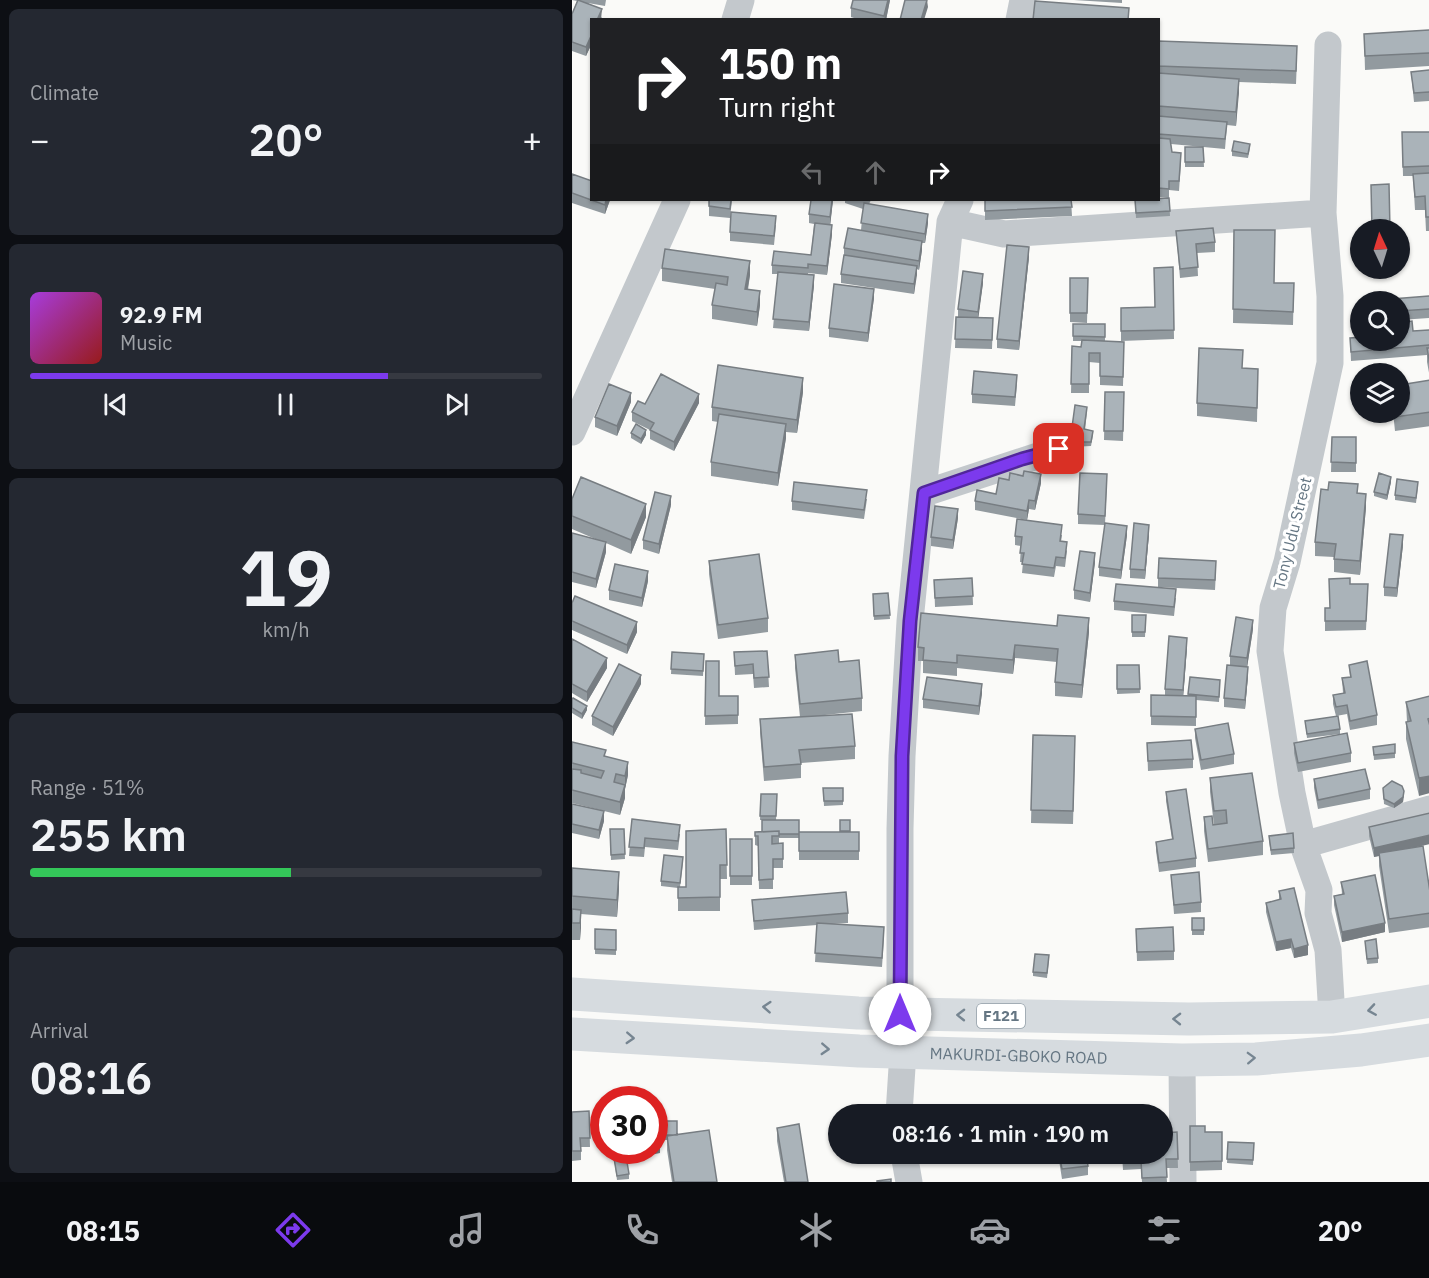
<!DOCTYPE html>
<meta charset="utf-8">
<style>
:root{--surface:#171b24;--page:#242831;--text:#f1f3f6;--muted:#9ea1a6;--line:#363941;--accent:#7c3aed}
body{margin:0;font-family:"IBM Plex Sans",sans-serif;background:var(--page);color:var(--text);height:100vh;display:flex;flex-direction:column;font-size:22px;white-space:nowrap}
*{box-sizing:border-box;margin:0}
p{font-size:20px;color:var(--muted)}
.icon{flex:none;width:33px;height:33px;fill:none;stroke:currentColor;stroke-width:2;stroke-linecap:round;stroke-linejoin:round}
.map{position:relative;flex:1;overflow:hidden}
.side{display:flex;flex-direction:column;gap:9px;padding:9px;background:#0d0f14;width:572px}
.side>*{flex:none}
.top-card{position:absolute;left:18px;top:18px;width:570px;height:183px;border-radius:0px;box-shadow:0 2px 4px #0004;background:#202124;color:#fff;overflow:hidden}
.needle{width:39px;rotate:356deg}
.buttons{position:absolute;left:778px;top:219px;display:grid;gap:12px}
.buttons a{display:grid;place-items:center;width:60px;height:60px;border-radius:50%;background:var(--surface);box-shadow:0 2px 4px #0004;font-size:30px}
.speed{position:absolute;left:18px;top:1086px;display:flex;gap:12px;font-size:30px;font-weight:700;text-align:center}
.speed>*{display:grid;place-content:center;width:78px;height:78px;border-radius:50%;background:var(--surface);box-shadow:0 2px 4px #0004;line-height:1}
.speed .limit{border:9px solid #d22;background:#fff;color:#111}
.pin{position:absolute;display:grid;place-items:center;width:51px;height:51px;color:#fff;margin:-26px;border-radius:12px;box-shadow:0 3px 9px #0006}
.me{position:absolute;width:66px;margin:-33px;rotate:0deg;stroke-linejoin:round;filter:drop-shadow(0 0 4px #0008)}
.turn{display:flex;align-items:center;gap:21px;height:126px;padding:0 30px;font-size:27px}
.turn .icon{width:78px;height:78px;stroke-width:2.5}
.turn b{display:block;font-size:42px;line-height:51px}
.lanes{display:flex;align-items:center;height:57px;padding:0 30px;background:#0003;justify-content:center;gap:30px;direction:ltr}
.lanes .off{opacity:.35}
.big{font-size:45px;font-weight:600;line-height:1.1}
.side .card{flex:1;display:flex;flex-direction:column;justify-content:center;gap:9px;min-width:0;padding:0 21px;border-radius:9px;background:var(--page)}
.side .dial{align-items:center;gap:0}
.dial b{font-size:78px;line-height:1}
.song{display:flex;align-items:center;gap:18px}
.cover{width:72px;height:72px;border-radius:9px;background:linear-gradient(135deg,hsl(280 70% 55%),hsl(0 70% 35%))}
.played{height:6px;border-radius:3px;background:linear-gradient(90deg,var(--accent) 70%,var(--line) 70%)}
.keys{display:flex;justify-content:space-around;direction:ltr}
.heat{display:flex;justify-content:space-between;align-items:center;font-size:33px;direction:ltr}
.charge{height:9px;border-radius:4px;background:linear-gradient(90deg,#34c759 51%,var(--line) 0)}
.trip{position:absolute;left:256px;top:1104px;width:345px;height:60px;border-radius:30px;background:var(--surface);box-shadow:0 2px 4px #0004;font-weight:600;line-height:60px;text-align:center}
.tab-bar{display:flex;height:96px;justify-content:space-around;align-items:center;background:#090b0e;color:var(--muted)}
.tab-bar .icon{width:42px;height:42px}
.tab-bar .selected{color:var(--accent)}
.tab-bar b{font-size:27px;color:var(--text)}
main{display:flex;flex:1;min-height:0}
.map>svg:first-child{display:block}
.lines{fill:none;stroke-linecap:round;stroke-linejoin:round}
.minor{stroke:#c3c8cc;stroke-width:27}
.major{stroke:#d6dbdf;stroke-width:33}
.wall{fill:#929a9f}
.shaded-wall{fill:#777d82}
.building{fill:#aab3b9;stroke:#777d82;stroke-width:1.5}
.oneway{stroke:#768591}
.route-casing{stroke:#51269a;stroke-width:15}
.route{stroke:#7c3aed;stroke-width:10}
.labels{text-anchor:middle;stroke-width:6;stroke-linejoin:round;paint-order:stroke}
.shield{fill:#fff;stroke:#939fa8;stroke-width:1.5}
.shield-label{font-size:15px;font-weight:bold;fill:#657683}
.street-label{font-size:16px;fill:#657683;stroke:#fff}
</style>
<main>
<section class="side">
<div class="card"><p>Climate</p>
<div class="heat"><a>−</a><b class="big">20°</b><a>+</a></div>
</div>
<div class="card">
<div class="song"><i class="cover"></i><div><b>92.9 FM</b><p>Music</p></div></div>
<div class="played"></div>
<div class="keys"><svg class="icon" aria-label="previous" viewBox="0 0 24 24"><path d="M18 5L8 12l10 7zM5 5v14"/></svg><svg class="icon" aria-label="pause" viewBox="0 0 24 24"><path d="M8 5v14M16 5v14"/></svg><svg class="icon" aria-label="next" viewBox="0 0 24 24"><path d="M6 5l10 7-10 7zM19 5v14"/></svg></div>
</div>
<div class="card dial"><b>19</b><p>km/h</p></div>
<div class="card"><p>Range · 51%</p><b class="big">255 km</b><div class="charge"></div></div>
<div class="card"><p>Arrival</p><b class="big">08:16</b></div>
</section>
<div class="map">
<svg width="858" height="1182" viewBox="0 0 858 1182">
<rect width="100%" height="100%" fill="#fafaf8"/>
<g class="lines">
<!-- minor -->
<path class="minor" d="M163 20 169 0
M447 20 451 0
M756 45 751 213 758 296V363L715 562 701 608 698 651 720 793 731 845 747 890 746 913 756 950 760 1017
M378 222 432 234 751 213
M0 432 105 200
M353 493 487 449
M731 845 858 809
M610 1060 611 1182
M327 1114 331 1052 328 1014V829L330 756 338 621 378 222 388 200
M332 1154 337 1182"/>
<!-- major -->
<g class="major">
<path d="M0 994 286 1013 617 1019 760 1017 858 1001"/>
<path id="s1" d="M0 1034 287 1051 610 1060 684 1059 789 1050 858 1040"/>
</g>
</g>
<!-- wall -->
<path class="wall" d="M0 0H34L33 6 16 3 30 18 29 20H20V43L14 56 0 51V14L5 1Z
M318 0 314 20H288L279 17V8Z
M502 0H550V3Z
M858 30V66L793 70 792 34Z
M586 41 725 59 724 84 667 82 664 126 655 125 653 149 599 144 600 152 609 162 607 191 597 190V198L598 216 564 218 563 200 596 198 586 197Z
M858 70V101L842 102 839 72Z
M830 132H858V231H854L853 210H843L841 176H831Z
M613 147H631L632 167H613Z
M678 148 676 158 660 156V151Z
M0 174 20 200H38L33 214 0 203Z
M160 200 158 218 137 216V206Z
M261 200 258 225 260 234 255 275 236 273V275L242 285 237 331 201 328 206 274H200V265L239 255 242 224 237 223V214Z
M273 200H299L297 204 356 223 353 243H350V250L347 270 345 269 342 294 269 283V274L272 255V248L289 230 291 209 273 203Z
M413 200H499L500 216 413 220Z
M204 225 202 245 158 241V232Z
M662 230 702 283H722L721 325 661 323Z
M604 231 643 242V252L625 253 626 276 608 278Z
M457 257 447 350 425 348V339Z
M601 267 602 339 549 341V308L582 307Z
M90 268 178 275 176 290 188 305 185 326 140 319V305L143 289 90 281Z
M498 278H516L515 323 498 322Z
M411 283 406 317 421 318 420 349 383 348 384 317H386V309Z
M858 296V318L828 320V302Z
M302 298 296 342 257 337V328Z
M501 324H533V341L552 342 551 386 528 385V363L517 362V393H499L500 346 509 347 510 341H501Z
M858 330V378L855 362V355L779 361 778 338 789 340 841 331Z
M686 369 685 422 625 416V403Z
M858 380V426L823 431 821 412H828Z
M445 384 443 406 400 403V394Z
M231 392 225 433 214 432V438L206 486 139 476V462L146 422 140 421V407Z
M533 392H552L551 441 532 440Z
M59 402 45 436 23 427V417Z
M127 403 102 451 78 439V430L60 421V412L73 404Z
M515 412 513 430 521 435 519 446 498 447V442Z
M59 433 74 435 69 444 59 438Z
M760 437H784V472H759Z
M437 480 469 483 463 510 457 509 455 520 403 510V501L424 494Z
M819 482 815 500 802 496V492Z
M535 483 533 524 555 535 549 579 527 576V567L533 525 506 524V514Z
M846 486 844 503 823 500V495Z
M786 493 794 507 788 575 762 572V557L743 556V542Z
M0 499 74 517 59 554 34 543V552L24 588 0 582V533L28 541 0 529Z
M295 499 292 519 220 510V501Z
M99 505 87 554 71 549V540Z
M386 518 381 549 359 546V537Z
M577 534 573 579 558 578V569Z
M490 535 489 542 495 551 493 567 484 566 482 577 450 573 451 562H448L449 546 443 545V536Z
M831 545 825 597 812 596V587Z
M137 561 196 618V632L146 639 137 574Z
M523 562 518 602 502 599V590Z
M644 571 643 590 586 587V578Z
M400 578 401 605 363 607 362 580Z
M76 581 70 607 37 600V590Z
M778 584H796L794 630 753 631V608H757Z
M316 593 318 619 302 620 301 594Z
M604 598 602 616 542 610V601Z
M0 603 65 632 55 654 0 630Z
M560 615H574L573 637H560Z
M681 629 675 667 676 676 673 709 652 707V698L658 665V656Z
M517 632 510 698 483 696V682L485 662 443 658 441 674 385 668V676L351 673V661H346V647Z
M0 639 35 668 15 702 0 693Z
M615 647 611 696H616L618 677 648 684 647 702 624 700V726L579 725V695H593V689Z
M195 651 197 687 182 688 181 674 163 675 162 652Z
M100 652 132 654 131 676 99 674Z
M223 655 267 662 290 698V711L253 715 283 746V759L229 763V778L192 781 188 732V719L228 717 223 668Z
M134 661 147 696H166V724L133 725Z
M545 665H567L568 693 545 694Z
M777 665 805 715V725L778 730 775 714 764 716 761 704V695L771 693 770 678 778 677Z
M69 684 41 736 20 725V716Z
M410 693 407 715 351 708V699Z
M858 696 847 796 834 739V722H835L834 702Z
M0 699 15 710 10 719 0 713Z
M733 721 768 729V734L735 738Z
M623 729 662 754V764L629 770 623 738Z
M461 735 503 750 501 824 459 823Z
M0 743 34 756 56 775 53 789V798L48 815 0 803Z
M575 743 621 759V768L576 771Z
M722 743 779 753V762L726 772 722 753Z
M823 744V758L802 760 801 747Z
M638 778 691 841V855L636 862 632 831V817L641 825H642L638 792Z
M742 779 798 789V799L746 809 742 788Z
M251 788H271V805L252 806Z
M811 788 832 796 831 802 822 808 812 804Z
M594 792 624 858V867L587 872 584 851V842L600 839 594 801Z
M189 794H205L204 820H227V838H207V843H211V868H201V889H187L186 846 183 845V832H190V820H188Z
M0 804 32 821 27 839 0 833Z
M60 819 108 834 106 850 73 847 72 857 57 856Z
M268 820 278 831V832H287V860H227V832H268Z
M797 827 843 848 858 892V927L817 933 807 866V856L802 857 797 836Z
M38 829H52L53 859 39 860Z
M154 829 155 879H148V911H106V888L89 886V881L111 862 108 887H114Z
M158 839H180V885H158Z
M697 840 722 848V853L699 855Z
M0 868 47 889 45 917 9 914 8 940H0Z
M599 875 629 902V912L602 914Z
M769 882 813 932 770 942 762 905V896L770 894Z
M707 891 736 955 722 958 719 948 704 951 694 912V903L707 900Z
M180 900 276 913V923L260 924 312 937 310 967 243 962 245 925 182 930Z
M620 918H632V935H620Z
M23 929 44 930V955L23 954Z
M564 929 602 951V960L565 961Z
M793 941 806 958V963L795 964Z
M477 960 475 978 461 976V972Z
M17 1111 18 1147H9V1160L0 1161V1112Z
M92 1121 105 1135 145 1182H100L95 1150V1140H91Z
M618 1126 633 1132H650V1170L618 1171Z
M32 1127V1147L26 1148V1128Z
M205 1128 236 1182H212L205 1141Z
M605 1132 606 1168H594L595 1182H570L569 1169 551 1170 550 1154Z
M656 1142 682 1143 681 1165 655 1163Z
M41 1152 57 1174V1179L45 1180Z
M486 1154H514L516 1166V1175L490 1179Z"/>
<!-- shaded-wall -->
<path class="shaded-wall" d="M316 0H318L314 20H312Z
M355 0 356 7 352 20H349Z
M30 9 29 20H25Z
M20 34V43L14 56V47Z
M667 79V93L664 126V112Z
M34 200H38L33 214V205Z
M260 200H261L258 227V217Z
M356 214V223L353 243V234Z
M260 225V234L255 275V266Z
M350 241V250L347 270V261Z
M457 247V257L447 350V341Z
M178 261V275L173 303V289Z
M345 266V275L342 294V284Z
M411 274V283L406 321V312Z
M242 275V285L237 331V322Z
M302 289V298L296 342V333Z
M188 291V305L185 326V312Z
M231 378V392L225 433V420Z
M59 393V402L45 436V426Z
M127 394V403L102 451V442Z
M214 424V438L206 486V473Z
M74 430V435L69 444V439Z
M469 474V483L463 510V501Z
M819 477V482L815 500V495Z
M794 494V507L788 575V561Z
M99 496V505L87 554V544Z
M457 500V509L455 520V511Z
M74 504V517L59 554V540Z
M386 509V518L381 549V540Z
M577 525V534L573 579V570Z
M555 526V535L549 579V570Z
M831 535V545L825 597V588Z
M34 542V552L24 588V579Z
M523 553V562L518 602V593Z
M76 571V581L70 607V598Z
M517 618V632L510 698V685Z
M681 620V629L675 668V658Z
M65 622V632L55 654V645Z
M615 638V647L611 699V690Z
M443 645V658L441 674V660Z
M35 658V668L15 702V692Z
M676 667V676L673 709V700Z
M69 675V684L41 736V727Z
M410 684V693L407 715V706Z
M15 706V710L10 719V714Z
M56 762V775L53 789V776Z
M858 776V793L847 796V778Z
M53 785V798L48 815V802Z
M832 791 831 802 822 808V804Z
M32 811V821L27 839V830Z
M858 835V844L802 857V848Z
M47 872V889L45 917V900Z
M9 910V928L8 940V923Z
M813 923V932L770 942V932Z
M719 939V948L704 951V942Z
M736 945V955L722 958V949Z
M88 1143V1153L59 1159V1150H82V1145Z"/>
<!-- building -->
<path class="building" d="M6 0 30 9 25 20H20V34L14 47 0 42V14Z
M281 0H316L312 16 279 8Z
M333 0H355L349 20H328Z
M463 1 557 8 556 20H461Z
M858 30V53L793 56 792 34Z
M586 41 725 46 724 71 586 66Z
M858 70V92L842 93 839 72Z
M586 73 667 79 664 112 586 106Z
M586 116 655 122 653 139 586 134Z
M830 132H858V166L831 167Z
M586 138 598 139 600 152 609 153 607 181H597V189L586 188Z
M662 141 678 144 676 154 660 151Z
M613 147H631L632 162H613Z
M858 173V217H854L853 196 843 197 841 174Z
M0 174 20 181V200H34L33 205 0 193Z
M817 184 818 230H800L799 185Z
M597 198 598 211 564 213 563 200Z
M137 200H159L158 209 137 206Z
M239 200H260L258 217 237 214Z
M413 200H499L500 207 413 211Z
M292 203 356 214 353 234 289 223Z
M159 212 204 216 202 236 158 232Z
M243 223 260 225 255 266 236 264V268L200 265 202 251 239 255Z
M276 228 350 241 347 261 272 248Z
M641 228 643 242 624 244 626 267 608 269 604 231Z
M662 230H703L702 283H722L721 312 661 309Z
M435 245 457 247 447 341 425 339Z
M93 249 178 261 173 289 188 291 185 312 140 305 144 283 155 285 156 277 90 268Z
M272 255 345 266 342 284 269 274Z
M601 267 602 330 549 331V308L583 307 582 268Z
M391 271 411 274 406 312 386 309Z
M206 272 242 275 237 322 201 319Z
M498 278H516L515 313H498Z
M262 284 302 289 296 333 257 328Z
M858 296V309L828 311V302H807V300Z
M384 317 421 318 420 340 383 339Z
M840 321 841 331 858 330V345L779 352 778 338 789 337V340H828V323Z
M501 324H533V337L501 336Z
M510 340 552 342 551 377 528 376V353H517V384H499L500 346 509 347Z
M627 348 671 350 670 368 686 369 685 408 625 403Z
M855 348H858V365Z
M146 365 231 378 225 420 140 407Z
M402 371 445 375 443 397 400 394Z
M89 374 127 394 102 442 78 430 82 423 60 412 66 401 73 404Z
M858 380V412L823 417V412H828V385Z
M37 384 59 393 45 426 23 417Z
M533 392H552L551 431H532Z
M503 405 515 407 512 429 521 431 519 442H498Z
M147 414 214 424 206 473 139 462Z
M64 424 74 430 69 439 59 433Z
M760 437H784V463L759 462Z
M452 471 469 474 463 501 457 500 455 511 403 501 405 490 424 494 427 478 437 480 438 473 451 476Z
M508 473 535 474 533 516 506 514Z
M807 473 819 477 815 495 802 492Z
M9 477 74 504 59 540 0 516V499Z
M825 479 846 482 844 498 823 495Z
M222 482 295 490 292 510 220 501Z
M757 482 786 484 785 493 794 494 788 561 762 559 764 544 743 542 749 489 756 490Z
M83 492 99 496 87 544 71 540Z
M363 506 386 509 381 540 359 537Z
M445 519 490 525 488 541 495 542 493 558 484 557 482 568 450 564 452 553H448L450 537 443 536Z
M533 523 555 526 549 570 527 567Z
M562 523 577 525 573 570 558 569Z
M0 533 34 542 24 579 0 572Z
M818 534 831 535 825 588 812 587Z
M508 551 523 553 518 593 502 590Z
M187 554 196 618 146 625 137 561Z
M587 558 644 561 643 580 586 578Z
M43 564 76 571 70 598 37 590Z
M400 578 401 596 363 598 362 580Z
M778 578V584H796L794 621H753V608H758L757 579Z
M544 584 604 589 602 607 542 601Z
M316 593 318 615 302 616 301 594Z
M3 596 65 622 55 645 0 621V603Z
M349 613 485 626 486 615 517 618 510 685 483 682 486 649 443 645 441 660 385 655V663L351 660 352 648 346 647Z
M560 615H574L573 632H560Z
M664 617 681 620 675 658 658 656Z
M597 636 615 638 611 690 593 689Z
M0 639 35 658 15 692 0 684Z
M266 650 267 662 287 660 290 698 228 704 223 655Z
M195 651 197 677 182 678 181 664 163 666 162 652Z
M100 652 132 654 131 671 99 669Z
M134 661H147V696H166V715L133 716Z
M795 661 805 715 778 721 775 705 764 707 761 695 773 693 770 678 779 677 777 665Z
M47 664 69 675 41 727 20 716Z
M545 665H567L568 689H545Z
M655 665 676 667 673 700 652 698Z
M355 677 410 684 407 706 351 699Z
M618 677 648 680 647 697 616 694Z
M579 695 624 696V717L579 716Z
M858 696V718L856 719 858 726V776L847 778 834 722 839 721 834 702Z
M1 698 15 706 10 714 0 708V699Z
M280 714 283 746 227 750 229 764 192 767 188 719Z
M766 716 768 729 735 734 733 721Z
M656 723 662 754 629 760 623 729Z
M775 733 779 753 726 763 722 743Z
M461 735 503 736 501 811 459 810Z
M619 740 621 759 576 761 575 743Z
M0 742 34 750 32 756 56 762 53 776 44 774 42 782 53 785 48 802 0 790V769L9 770V773L29 778 32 771 0 763Z
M823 744V753L802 755 801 747Z
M793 769 798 789 746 800 742 779Z
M680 773 691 841 636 849 632 817 640 816 641 825 655 823 654 810 642 811 638 778Z
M820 781 830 786 832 791 831 797 822 804 812 799 811 788Z
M251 788H271V801H252Z
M614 789 624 858 587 863 584 842 601 839 594 792Z
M189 794H205L204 816H188Z
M0 804 32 811 27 830 0 824Z
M858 813V835L802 848 797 827Z
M60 819 108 825 106 841 73 838 72 848 57 847Z
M190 820H227V834H207V831L190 832Z
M268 820H278V831H268Z
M38 829H52L53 854 39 855Z
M154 829 155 865H148V897L106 898V887H114V831Z
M207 831V836H200V844L211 843V859H201V879L187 880 186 836H183V832Z
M227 832H287V851H227Z
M721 833 722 848 699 850 697 836Z
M158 839H180V876H158Z
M851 846 858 892V913L817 919 807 853Z
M92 855 111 857 108 883 89 881Z
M0 868 47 872 45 900 0 896Z
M627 872 629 902 602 905 599 875Z
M803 875 813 923 770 932 762 896 772 894 769 882Z
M722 888 736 945 722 949 719 939 704 942 694 903 709 899 707 891Z
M274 892 276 913 182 921 180 900Z
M0 909 9 910 8 923H0Z
M620 918H632V930H620Z
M245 923 312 927 310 958 243 953Z
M601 927 602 951 565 952 564 929Z
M23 929 44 930V950L23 949Z
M804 939 806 958 795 959 793 941Z
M463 954 477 955 475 973 461 972Z
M17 1111 18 1138H8L9 1151H0V1112Z
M82 1118 88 1143 82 1145Z
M92 1121H105V1135H91Z
M227 1124 236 1182H214L205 1128Z
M618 1126H633V1132H650V1161L618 1162Z
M32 1127V1143H26V1128Z
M137 1130 145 1182H102L95 1136Z
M605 1132 606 1159H594L595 1177 570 1178 569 1160 551 1161V1154H591V1133Z
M656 1142 682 1143 681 1160 655 1159Z
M53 1150 57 1174 45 1176 41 1152Z
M487 1154H514L516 1166 490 1169Z
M319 1179V1182H305V1181Z"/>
<!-- one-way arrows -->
<defs><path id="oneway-chevron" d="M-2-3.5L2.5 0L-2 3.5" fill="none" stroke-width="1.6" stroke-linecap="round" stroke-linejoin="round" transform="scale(1.5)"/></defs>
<g class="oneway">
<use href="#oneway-chevron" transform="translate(195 1007) rotate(-176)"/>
<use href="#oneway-chevron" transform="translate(800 1010) rotate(171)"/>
<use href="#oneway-chevron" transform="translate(389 1015) rotate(-179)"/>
<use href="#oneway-chevron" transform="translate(605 1019) rotate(-179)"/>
<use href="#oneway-chevron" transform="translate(58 1038) rotate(3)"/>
<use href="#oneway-chevron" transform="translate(253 1049) rotate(3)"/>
<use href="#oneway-chevron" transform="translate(679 1058) rotate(-2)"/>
</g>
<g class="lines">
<defs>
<path id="route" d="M328 1014 330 756 338 621 352 493 450 459 487 449"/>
</defs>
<!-- route casing -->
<use href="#route" class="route-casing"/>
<!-- route -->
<use href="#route" class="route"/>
</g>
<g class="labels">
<!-- shield labels -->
<rect class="shield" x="405" y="1004" width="48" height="24" rx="4.5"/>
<g class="shield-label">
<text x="429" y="1021">F121</text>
</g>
<!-- street labels -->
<g class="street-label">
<text transform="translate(720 533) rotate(-76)" y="6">Tony Udu Street</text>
<text dy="6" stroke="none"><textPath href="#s1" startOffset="447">MAKURDI-GBOKO ROAD</textPath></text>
</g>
</g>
</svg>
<div class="buttons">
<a><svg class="needle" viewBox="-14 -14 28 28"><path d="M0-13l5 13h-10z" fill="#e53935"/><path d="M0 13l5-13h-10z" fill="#9ea1a6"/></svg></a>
<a><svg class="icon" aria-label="search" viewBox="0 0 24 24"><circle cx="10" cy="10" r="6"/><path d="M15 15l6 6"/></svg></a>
<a><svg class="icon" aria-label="layers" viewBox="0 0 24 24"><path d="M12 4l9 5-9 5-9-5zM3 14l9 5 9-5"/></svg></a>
</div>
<div class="speed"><div class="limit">30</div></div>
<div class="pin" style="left:487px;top:449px;background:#d93025"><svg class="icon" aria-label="arrive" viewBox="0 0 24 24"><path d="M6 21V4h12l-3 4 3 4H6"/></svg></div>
<svg class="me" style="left:328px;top:1014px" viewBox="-20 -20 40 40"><circle r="19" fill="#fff"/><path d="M0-13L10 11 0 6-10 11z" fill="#7c3aed"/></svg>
<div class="trip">08:16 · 1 min · 190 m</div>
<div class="top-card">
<div class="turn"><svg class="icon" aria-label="right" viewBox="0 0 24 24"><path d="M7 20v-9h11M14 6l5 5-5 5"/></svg><div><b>150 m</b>Turn right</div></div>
<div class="lanes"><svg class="icon off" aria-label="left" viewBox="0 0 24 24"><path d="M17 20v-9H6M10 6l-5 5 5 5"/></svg><svg class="icon off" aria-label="ahead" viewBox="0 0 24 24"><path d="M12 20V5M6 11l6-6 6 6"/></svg><svg class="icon" aria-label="right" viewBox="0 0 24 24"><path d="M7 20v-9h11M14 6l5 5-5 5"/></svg></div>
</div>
</div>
</main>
<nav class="tab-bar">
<b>08:15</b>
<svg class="icon selected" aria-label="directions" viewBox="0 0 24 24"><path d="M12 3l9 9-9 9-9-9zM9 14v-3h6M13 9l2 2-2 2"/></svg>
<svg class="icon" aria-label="music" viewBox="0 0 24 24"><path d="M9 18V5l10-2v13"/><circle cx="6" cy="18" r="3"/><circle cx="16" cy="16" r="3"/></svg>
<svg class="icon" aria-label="phone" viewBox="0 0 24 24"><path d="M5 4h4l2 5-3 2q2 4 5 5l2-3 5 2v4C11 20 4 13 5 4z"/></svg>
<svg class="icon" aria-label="climate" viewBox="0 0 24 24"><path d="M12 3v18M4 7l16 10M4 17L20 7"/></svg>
<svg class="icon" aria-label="car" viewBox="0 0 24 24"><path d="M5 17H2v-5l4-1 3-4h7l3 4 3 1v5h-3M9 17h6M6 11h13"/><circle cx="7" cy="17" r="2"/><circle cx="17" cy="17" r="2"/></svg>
<svg class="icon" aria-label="filters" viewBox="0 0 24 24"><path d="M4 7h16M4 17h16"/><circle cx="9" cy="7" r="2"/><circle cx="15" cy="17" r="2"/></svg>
<b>20°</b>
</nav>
